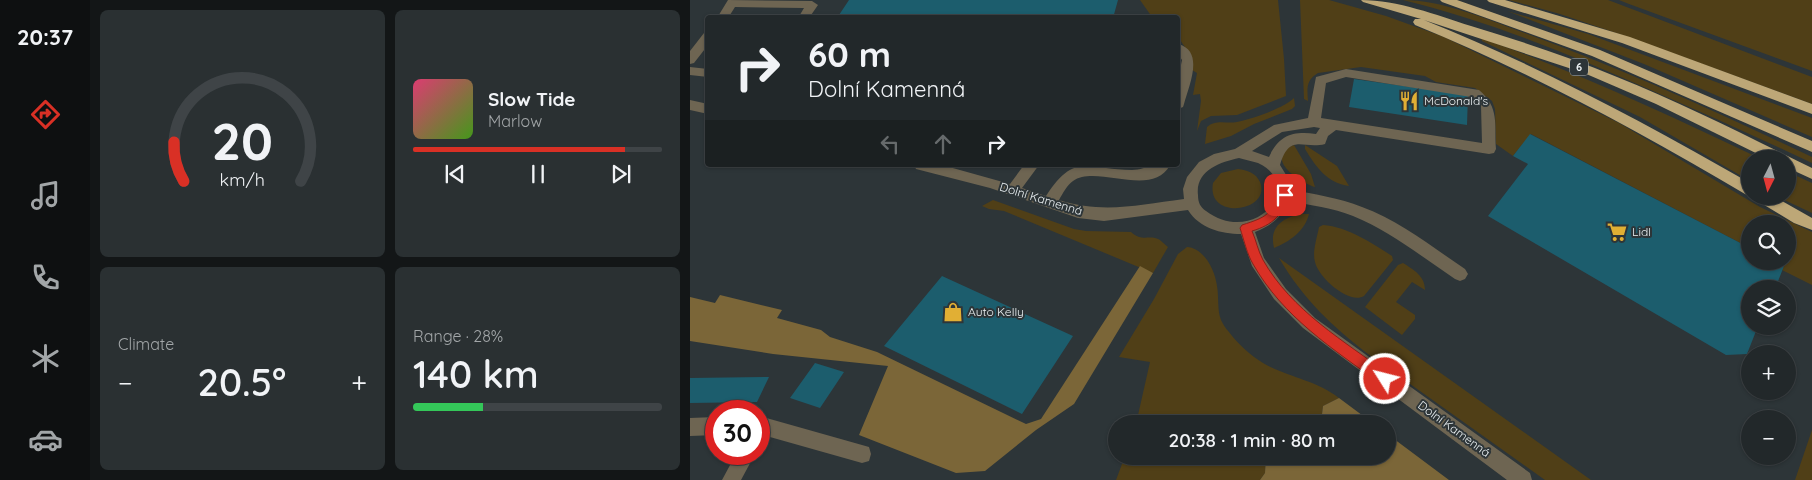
<!DOCTYPE html>
<meta charset="utf-8">
<style>
:root{--surface:#22282a;--page:#2a3032;--text:#f1f3f6;--muted:#a2a6a8;--line:#3f4447;--accent:#d93025}
body{margin:0;font-family:Quicksand,sans-serif;background:var(--page);color:var(--text);height:100vh;display:flex;flex-direction:column;font-size:19px;white-space:nowrap}
*{box-sizing:border-box;margin:0}
p{font-size:16px;color:var(--muted)}
.icon{flex:none;width:28px;height:28px;fill:none;stroke:currentColor;stroke-width:2;stroke-linecap:round;stroke-linejoin:round}
.map{position:relative;flex:1;overflow:hidden}
.panel{display:flex;flex-direction:column;gap:10px;padding:10px;background:#131617;width:600px}
.panel>*{flex:none}
.guide{position:absolute;left:15px;top:15px;width:475px;height:152px;border-radius:5px;box-shadow:0 1px 4px #0004,0 0 0 1px var(--line);background:#22282a;color:var(--text);overflow:hidden}
.needle{width:32px;rotate:186deg}
.buttons{position:absolute;left:1051px;top:150px;display:grid;gap:10px}
.buttons a{display:grid;place-items:center;width:55px;height:55px;border-radius:50%;background:var(--surface);box-shadow:0 1px 4px #0004,0 0 0 1px var(--line);font-size:25px}
.speed{position:absolute;left:15px;top:400px;display:flex;gap:10px;font-size:25px;font-weight:700;text-align:center}
.speed>*{display:grid;place-content:center;width:65px;height:65px;border-radius:50%;background:var(--surface);box-shadow:0 1px 4px #0004,0 0 0 1px var(--line);line-height:1}
.speed .limit{border:8px solid #d22;background:#fff;color:#111}
.pin{position:absolute;display:grid;place-items:center;width:42px;height:42px;color:#fff;margin:-21px;border-radius:10px;box-shadow:0 2px 8px #0006}
.me{position:absolute;width:55px;margin:-28px;rotate:306deg;stroke-linejoin:round;filter:drop-shadow(0 0 4px #0008)}
.turn{display:flex;align-items:center;gap:18px;height:105px;padding:0 20px;font-size:22px}
.turn .icon{width:65px;height:65px;stroke-width:2.5}
.turn b{display:block;font-size:35px;line-height:42px}
.lanes{display:flex;align-items:center;height:48px;padding:0 20px;background:#0003;justify-content:center;gap:25px;direction:ltr}
.lanes .off{opacity:.35}
.big{font-size:38px;font-weight:600;line-height:1.1}
.panel .card{flex:1;display:flex;flex-direction:column;justify-content:center;gap:8px;min-width:0;padding:0 18px;border-radius:8px;background:var(--page)}
.panel .dial{align-items:center;gap:0}
.dial svg{height:130px;overflow:visible;fill:none;stroke:var(--line);stroke-width:7;stroke-linecap:round;text-anchor:middle}
.dial text{fill:var(--text);stroke:none}
.song{display:flex;align-items:center;gap:15px}
.cover{width:60px;height:60px;border-radius:8px;background:linear-gradient(135deg,hsl(340 70% 55%),hsl(100 70% 35%))}
.played{height:5px;border-radius:2px;background:linear-gradient(90deg,var(--accent) 85%,var(--line) 85%)}
.keys{display:flex;justify-content:space-around;direction:ltr}
.heat{display:flex;justify-content:space-between;align-items:center;font-size:28px;direction:ltr}
.charge{height:8px;border-radius:4px;background:linear-gradient(90deg,#34c759 28%,var(--line) 0)}
.panel .tiles{flex:1;display:grid;gap:10px;grid-template-columns:repeat(2,1fr)}
.trip{position:absolute;left:418px;top:415px;width:288px;height:50px;border-radius:25px;background:var(--surface);box-shadow:0 1px 4px #0004,0 0 0 1px var(--line);font-weight:600;line-height:50px;text-align:center}
main{display:flex;flex:1;min-height:0}
.tabs{display:flex;flex-direction:column;width:90px;justify-content:space-around;align-items:center;background:#0e1011;color:var(--muted)}
.tabs .icon{width:35px;height:35px}
.tabs .active{color:var(--accent)}
.tabs b{font-size:22px;color:var(--text)}
.map>svg:first-child{display:block}
.green{fill:#503f17}
.forest{fill:#7b6638}
.building{fill:#1c5d6d}
.lines{fill:none;stroke-linecap:round;stroke-linejoin:round}
.minor{fill:#6e6552;fill-rule:evenodd}
.highway{fill:#bda777;fill-rule:evenodd}
.route{fill:#d93025;stroke:#8d1f18}
.labels{text-anchor:middle;stroke-width:4;stroke-linejoin:round;paint-order:stroke}
.shield{fill:#2d3538;stroke:#b2b9bb;stroke-width:1}
.shield-label{font-size:11px;font-weight:bold;fill:#ebf1f3}
.poi-label{font-size:12px;fill:#ebf1f3;stroke:#2d3538;text-anchor:start}
.street-label{font-size:12px;fill:#ebf1f3;stroke:#2d3538}
</style>
<main>
<nav class="tabs">
<b>20:37</b>
<svg class="icon active" aria-label="directions" viewBox="0 0 24 24"><path d="M12 3l9 9-9 9-9-9zM9 14v-3h6M13 9l2 2-2 2"/></svg>
<svg class="icon" aria-label="music" viewBox="0 0 24 24"><path d="M9 18V5l10-2v13"/><circle cx="6" cy="18" r="3"/><circle cx="16" cy="16" r="3"/></svg>
<svg class="icon" aria-label="phone" viewBox="0 0 24 24"><path d="M5 4h4l2 5-3 2q2 4 5 5l2-3 5 2v4C11 20 4 13 5 4z"/></svg>
<svg class="icon" aria-label="climate" viewBox="0 0 24 24"><path d="M12 3v18M4 7l16 10M4 17L20 7"/></svg>
<svg class="icon" aria-label="car" viewBox="0 0 24 24"><path d="M5 17H2v-5l4-1 3-4h7l3 4 3 1v5h-3M9 17h6M6 11h13"/><circle cx="7" cy="17" r="2"/><circle cx="17" cy="17" r="2"/></svg>
</nav>
<section class="panel">
<div class="tiles">
<div class="card dial"><svg viewBox="0 0 100 80">
<path d="M14 69A42 42 0 1 1 86 69"/>
<path d="M14 69A42 42 0 0 1 8 45" stroke="#d93025"/>
<text x="50" y="56" font-size="32" font-weight="700">20</text>
<text x="50" y="72" font-size="11">km/h</text>
</svg></div>
<div class="card">
<div class="song"><i class="cover"></i><div><b>Slow Tide</b><p>Marlow</p></div></div>
<div class="played"></div>
<div class="keys"><svg class="icon" aria-label="previous" viewBox="0 0 24 24"><path d="M18 5L8 12l10 7zM5 5v14"/></svg><svg class="icon" aria-label="pause" viewBox="0 0 24 24"><path d="M8 5v14M16 5v14"/></svg><svg class="icon" aria-label="next" viewBox="0 0 24 24"><path d="M6 5l10 7-10 7zM19 5v14"/></svg></div>
</div>
<div class="card"><p>Climate</p>
<div class="heat"><a>−</a><b class="big">20.5°</b><a>+</a></div>
</div>
<div class="card"><p>Range · 28%</p><b class="big">140 km</b><div class="charge"></div></div>
</div>
</section>
<div class="map">
<svg width="1122" height="480" viewBox="0 0 1122 480">
<rect width="100%" height="100%" fill="#2d3538"/>
<!-- green -->
<path class="green" d="M450 0H588L594 59 596 96 547 115 521 116 511 121 507 131 511 101 510 94 503 95 507 73 502 70C505 54 492 48 488 34 486 29 488 22 488 18L462 17Z
M610 0H639L696 16 754 37 929 123 1070 207 1122 232V285L1092 270 1094 266 1085 261H1098V224H1060V248L841 134 823 156 806 144 805 109 802 101 785 88 746 82 735 76 671 67 628 73C616 80 617 88 618 101L614 99Z
M713 0C751 0 794 18 829 31 929 67 1026 112 1122 157V163C1069 138 1016 114 963 91 881 55 799 21 713 0Z
M819 0H918L1122 77V104L941 38 870 14Z
M929 0H1122V71L939 4Z
M817 11 898 34 1122 118V137L954 64Z
M791 38C887 72 979 115 1071 159H1060V181L950 117 792 41Z
M604 98 605 106 602 109 564 124 541 136 515 144 517 127C526 119 536 124 547 122 562 119 594 108 604 98Z
M604 145 621 174 625 187C614 184 583 166 594 151 596 148 601 146 604 145Z
M615 145 647 166 659 186C637 183 626 167 615 149Z
M548 169C557 170 566 173 570 182 582 212 516 221 523 183L531 173Z
M1098 172 1122 183V213L1086 196H1098Z
M303 200 384 229 396 231 441 232C452 242 458 235 468 239 471 240 475 245 478 247L463 273 314 211 299 209 292 206Z
M611 214H619C615 231 599 242 584 248 579 227 592 218 611 214Z
M633 225C658 227 682 243 702 256L703 260 674 296C659 305 628 277 625 262 622 252 627 238 629 227Z
M497 247C514 248 525 270 527 286 529 296 527 310 531 320 533 324 536 329 539 332 547 343 561 356 573 363 597 377 626 380 649 398L633 406 631 423 446 424 460 362 429 357 464 299 488 254Z
M589 258 901 480H855L678 354C642 326 613 299 589 258Z
M713 263C724 270 735 276 735 290L722 282 706 302 725 315V319L712 335 675 307 708 265Z
M1122 430V480H1105Z
M435 456H576L575 473 570 480H426Z"/>
<!-- forest -->
<path class="forest" d="M450 266 463 273 384 404 346 430 295 471 266 473 169 435 198 366 83 354 0 341V297L25 303 30 295 92 310 87 318 131 330 140 337 187 352 336 424 351 419Z
M649 398 684 424H629L631 423 633 406Z
M696 433 759 480H570L575 473 576 456H696Z"/>
<!-- building -->
<path class="building" d="M159 0H428L423 18H147Z
M664 79 778 95 777 125 659 107Z
M840 134 1060 248V261H1085L1094 266 1085 289H1060V326H1068L1057 354 1036 355 798 216 838 164 823 156Z
M252 276 383 336 332 414 194 346Z
M125 363 154 372 130 408 100 398Z
M79 377 67 402 0 403V378Z"/>
<g class="lines">
<!-- minor -->
<path class="minor" d="M38 0 122 1 128 5 119 18H108L114 8 45 7 38 18H27Z
M18 32V45L4 63 0 64V51L14 33Z
M488 44C515 51 499 85 494 104L493 107 488 109V79L492 60 488 54Z
M0 67 18 69V77L0 75Z
M656 69 789 90C810 108 804 124 806 149L804 153 799 154 646 130 638 136 635 144C613 150 600 132 590 165L601 183V190C625 194 649 198 672 207 710 221 742 247 775 269L778 274 775 279 770 281 765 279C732 257 700 231 663 216 643 208 620 205 599 201 591 218 582 225 565 232L574 258 596 289 625 318 840 473 842 480H817L613 328 584 299 562 266 551 234C531 234 509 228 498 210L414 221 388 218 300 188 226 169 224 165H252L320 184 334 165H349L332 188 356 196C385 151 398 170 442 170 450 170 456 167 464 165 469 164 475 165 480 165 462 199 407 164 383 181 377 185 373 193 369 200 413 214 448 205 494 199L493 189 497 177 509 162 524 154 545 149 584 125 618 118 626 77ZM656 77 781 97 791 106 792 143 631 118 636 83ZM624 127 630 128 626 134C603 131 589 135 579 157L562 151 592 132ZM549 158C555 160 562 161 568 163 617 186 564 247 516 211 510 207 508 202 508 195 505 171 530 162 549 158Z
M0 100 18 104V114L0 110Z
M69 416 172 445 179 447 181 454 179 461 172 463 69 434Z
M26 417V435L0 436V418Z
M46 454H65L51 480H32Z"/>
<!-- highway -->
<path class="highway" d="M671 0C708 0 746 15 781 26 830 41 880 57 927 77 994 104 1059 137 1122 168V179L1098 168V159H1078L966 104 894 73 734 20C847 65 954 122 1060 183V196L1055 194C948 131 840 72 725 25L723 22 725 19H731L673 2Z
M750 0H767L910 50 1122 141V152L902 56 752 2Z
M797 0H815L940 37 1122 104V114L932 43 799 2Z
M1064 196H1083L1122 218V230L1104 223 1066 200Z"/>
</g>
<!-- route -->
<path class="route" d="M595 190 600 195C593 214 583 225 562 231 566 240 568 251 573 260 602 311 654 341 700 375L702 379 700 384 695 386 691 384C643 349 593 317 563 264 557 254 554 240 550 228L552 225C577 217 580 215 591 192Z"/>
<!-- icons -->
<defs>
<symbol id="restaurant-bare" viewBox="-9 -9 18 18"><path d="M-5-6h1v4h1v-4h1v4h1v-4h1v5L-1.5 .5V6h-2V.5L-5-1ZM5-6V6H3V1.5H1.5Q1.5-4 5-6Z" fill="#e1af34" stroke="#2d3538" stroke-width="2.5" paint-order="stroke"/></symbol>
<symbol id="supermarket-bare" viewBox="-9 -9 18 18"><path d="M-6-5.5h2.5l.6 2H6L4.5 2H-2.5L-4.4-4H-6ZM-1.5 3.2a1.3 1.3 0 1 0 .1 0ZM3 3.2a1.3 1.3 0 1 0 .1 0Z" fill="#e1af34" stroke="#2d3538" stroke-width="2.5" paint-order="stroke"/></symbol>
<symbol id="shop-bare" viewBox="-9 -9 18 18"><path d="M-5-2.5h2.3a2.7 3.5 0 0 1 5.4 0H5L5.5 6h-11ZM-1.5-2.5h3a1.5 2.3 0 0 0-3 0Z" fill="#e1af34" stroke="#2d3538" stroke-width="2.5" paint-order="stroke"/></symbol>
</defs>
<g fill-rule="evenodd">
<use href="#restaurant-bare" x="705" y="87" width="28" height="28"/>
<use href="#supermarket-bare" x="913" y="218" width="28" height="28"/>
<use href="#shop-bare" x="249" y="298" width="28" height="28"/>
</g>
<g class="labels">
<!-- shield labels -->
<rect class="shield" x="880" y="58.5" width="18" height="17" rx="4"/>
<g class="shield-label">
<text x="889" y="71">6</text>
</g>
<!-- poi labels -->
<g class="poi-label">
<text x="734" y="105">McDonald's</text>
<text x="942" y="236">Lidl</text>
<text x="278" y="316">Auto Kelly</text>
</g>
<!-- street labels -->
<g class="street-label">
<text transform="translate(351 199) rotate(17)" y="4">Dolní Kamenná</text>
<text transform="translate(764 429) rotate(36)" y="4">Dolní Kamenná</text>
</g>
</g>
</svg>
<div class="buttons">
<a><svg class="needle" viewBox="-14 -14 28 28"><path d="M0-13l5 13h-10z" fill="#e53935"/><path d="M0 13l5-13h-10z" fill="#a2a6a8"/></svg></a>
<a><svg class="icon" aria-label="search" viewBox="0 0 24 24"><circle cx="10" cy="10" r="6"/><path d="M15 15l6 6"/></svg></a>
<a><svg class="icon" aria-label="layers" viewBox="0 0 24 24"><path d="M12 4l9 5-9 5-9-5zM3 14l9 5 9-5"/></svg></a>
<a>+</a>
<a>−</a>
</div>
<div class="speed"><div class="limit">30</div></div>
<div class="pin" style="left:595px;top:195px;background:#d93025"><svg class="icon" aria-label="arrive" viewBox="0 0 24 24"><path d="M6 21V4h12l-3 4 3 4H6"/></svg></div>
<svg class="me" style="left:695px;top:379px" viewBox="-20 -20 40 40"><circle r="17" fill="#d93025" stroke="#fff" stroke-width="3"/><path d="M0-11L8 9 0 5-8 9z" fill="#fff"/></svg>
<div class="trip">20:38 · 1 min · 80 m</div>
<div class="guide">
<div class="turn"><svg class="icon" aria-label="right" viewBox="0 0 24 24"><path d="M7 20v-9h11M14 6l5 5-5 5"/></svg><div><b>60 m</b>Dolní Kamenná</div></div>
<div class="lanes"><svg class="icon off" aria-label="left" viewBox="0 0 24 24"><path d="M17 20v-9H6M10 6l-5 5 5 5"/></svg><svg class="icon off" aria-label="ahead" viewBox="0 0 24 24"><path d="M12 20V5M6 11l6-6 6 6"/></svg><svg class="icon" aria-label="right" viewBox="0 0 24 24"><path d="M7 20v-9h11M14 6l5 5-5 5"/></svg></div>
</div>
</div>
</main>
